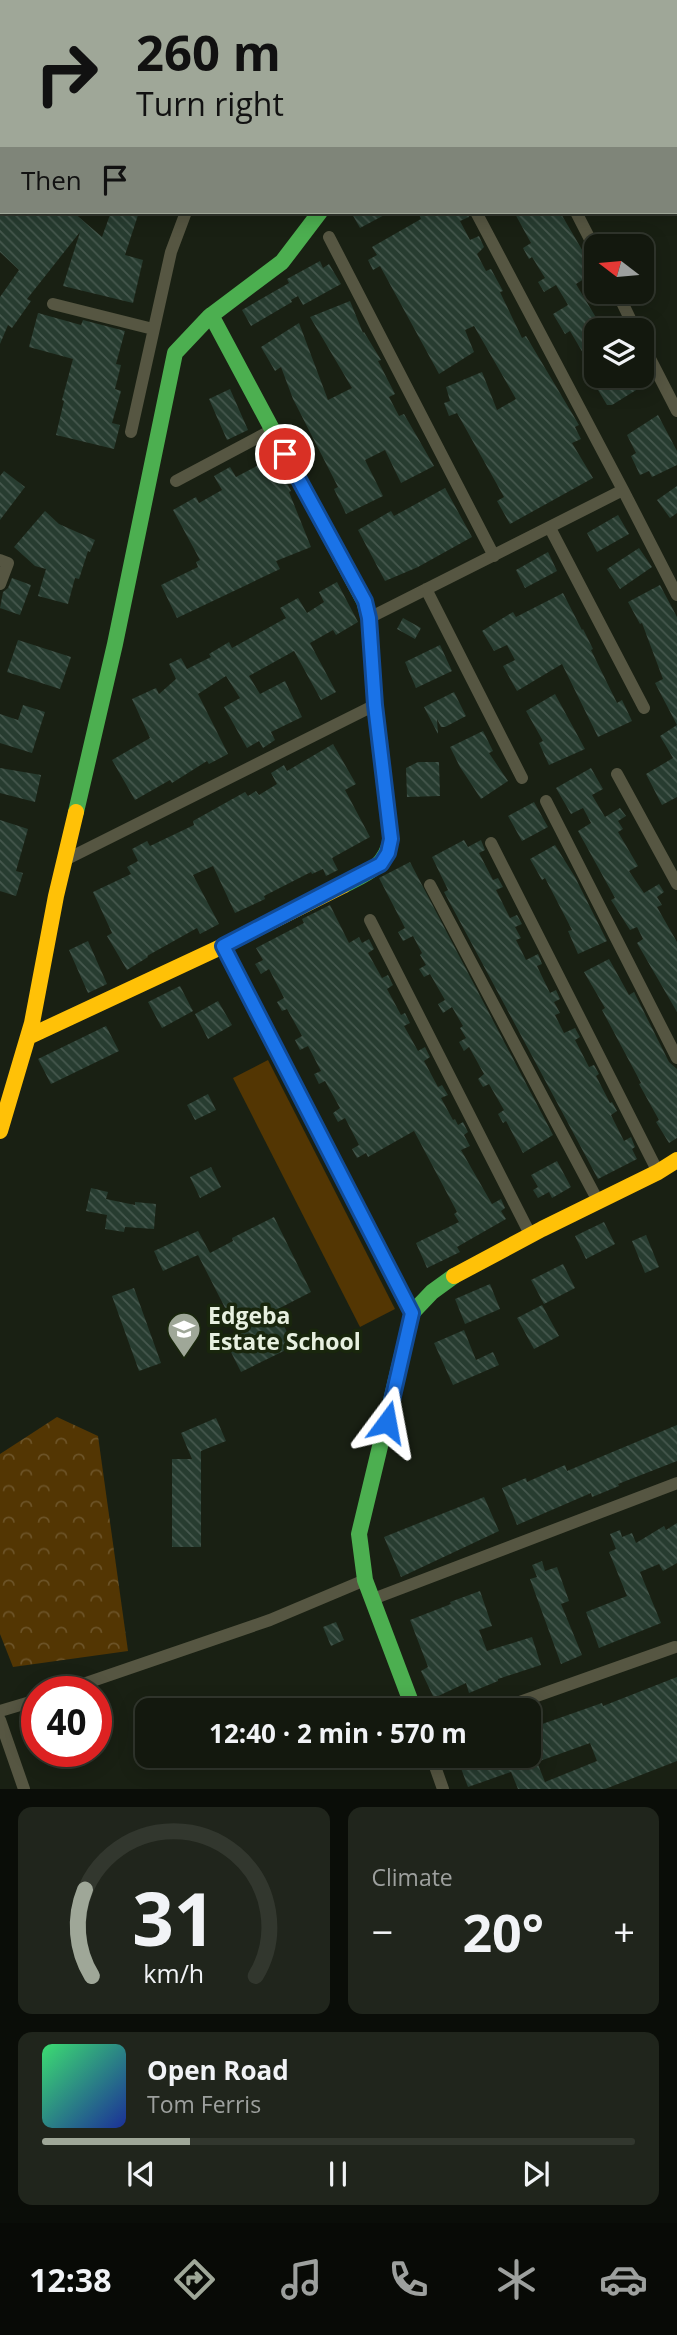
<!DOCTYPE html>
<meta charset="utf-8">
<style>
:root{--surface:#13180e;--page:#20251c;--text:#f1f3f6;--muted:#9da09e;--line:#32372e;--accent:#9fa798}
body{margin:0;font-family:"Open Sans",sans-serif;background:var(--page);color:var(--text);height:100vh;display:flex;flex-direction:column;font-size:26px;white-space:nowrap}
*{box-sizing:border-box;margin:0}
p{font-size:23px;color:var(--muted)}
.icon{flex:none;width:38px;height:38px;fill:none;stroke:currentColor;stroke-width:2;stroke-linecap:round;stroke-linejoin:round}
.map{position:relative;height:1789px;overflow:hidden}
.side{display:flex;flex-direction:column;gap:18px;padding:18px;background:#0a0d08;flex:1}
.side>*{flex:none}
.hud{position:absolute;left:0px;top:0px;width:677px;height:214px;box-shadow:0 4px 18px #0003,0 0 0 2px var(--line);background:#9fa798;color:#111;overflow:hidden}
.needle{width:46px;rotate:286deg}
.buttons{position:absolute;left:584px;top:234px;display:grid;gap:14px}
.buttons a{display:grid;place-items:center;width:70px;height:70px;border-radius:14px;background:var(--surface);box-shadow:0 4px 18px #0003,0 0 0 2px var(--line);font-size:35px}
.speed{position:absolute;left:21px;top:1676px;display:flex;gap:14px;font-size:35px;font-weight:700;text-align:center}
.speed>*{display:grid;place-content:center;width:91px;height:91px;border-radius:50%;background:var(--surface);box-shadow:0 4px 18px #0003,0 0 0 2px var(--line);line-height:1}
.speed .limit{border:10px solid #d22;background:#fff;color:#111}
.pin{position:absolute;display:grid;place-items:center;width:60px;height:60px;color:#fff;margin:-30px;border:4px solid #fff;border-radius:50%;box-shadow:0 2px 7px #0007}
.me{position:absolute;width:77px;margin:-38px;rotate:13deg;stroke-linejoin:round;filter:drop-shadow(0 0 5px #0008)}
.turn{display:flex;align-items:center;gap:24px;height:147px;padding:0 21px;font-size:32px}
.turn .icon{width:91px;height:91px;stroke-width:2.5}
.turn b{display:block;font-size:49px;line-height:60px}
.then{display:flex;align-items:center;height:66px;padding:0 21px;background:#0003;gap:14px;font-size:26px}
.big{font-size:52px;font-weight:700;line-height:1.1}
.side .tile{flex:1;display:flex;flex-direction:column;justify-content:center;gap:10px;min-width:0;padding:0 24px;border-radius:14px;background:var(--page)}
.side .dial{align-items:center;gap:0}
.dial svg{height:182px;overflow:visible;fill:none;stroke:var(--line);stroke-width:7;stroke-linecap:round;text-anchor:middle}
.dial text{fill:var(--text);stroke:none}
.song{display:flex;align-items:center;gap:21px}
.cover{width:84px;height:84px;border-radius:10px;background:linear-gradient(135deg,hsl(140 70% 55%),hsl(230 70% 35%))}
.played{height:7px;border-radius:4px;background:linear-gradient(90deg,var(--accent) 25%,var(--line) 25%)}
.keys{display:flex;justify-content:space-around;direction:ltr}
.heat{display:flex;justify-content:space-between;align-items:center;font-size:38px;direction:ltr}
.side .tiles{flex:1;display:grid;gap:18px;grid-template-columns:1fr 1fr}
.tile:last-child{grid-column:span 2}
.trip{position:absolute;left:135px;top:1698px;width:406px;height:70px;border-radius:14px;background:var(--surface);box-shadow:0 4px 18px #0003,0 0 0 2px var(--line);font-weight:700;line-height:70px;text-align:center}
.tab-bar{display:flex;height:112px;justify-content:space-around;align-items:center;background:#080a06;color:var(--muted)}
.tab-bar .icon{width:49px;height:49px}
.tab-bar .on{color:var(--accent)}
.tab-bar b{font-size:32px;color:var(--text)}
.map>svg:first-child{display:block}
.green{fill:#533603}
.park{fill:url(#park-crowns)}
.building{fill:url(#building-back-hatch);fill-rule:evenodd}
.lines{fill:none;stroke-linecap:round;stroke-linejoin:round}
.street{stroke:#565642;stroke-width:12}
.fast{stroke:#4caf50;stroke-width:16}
.slow{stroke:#ffc107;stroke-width:16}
.route-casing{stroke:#114b97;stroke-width:18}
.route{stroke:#1a73e8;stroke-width:12}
.labels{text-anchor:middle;stroke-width:7;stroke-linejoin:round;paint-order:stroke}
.poi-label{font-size:23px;font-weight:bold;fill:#e7f0e0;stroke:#19260d;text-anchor:start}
</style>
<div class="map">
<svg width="677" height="1789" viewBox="0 0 677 1789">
<defs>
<pattern id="park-crowns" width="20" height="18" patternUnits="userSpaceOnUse" patternTransform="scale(1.75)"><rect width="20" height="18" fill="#533603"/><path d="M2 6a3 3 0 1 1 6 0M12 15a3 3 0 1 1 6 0" fill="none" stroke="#6c5327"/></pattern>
<pattern id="building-back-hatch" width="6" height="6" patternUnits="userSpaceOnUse" patternTransform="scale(1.75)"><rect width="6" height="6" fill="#273c30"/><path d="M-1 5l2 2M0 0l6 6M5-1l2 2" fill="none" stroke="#46584e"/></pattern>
</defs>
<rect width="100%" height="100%" fill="#192013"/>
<!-- green -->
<path class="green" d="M268 1060 395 1309 360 1327 233 1078Z"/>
<!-- park -->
<path class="park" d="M57 1417 98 1436 128 1651 13 1667 0 1634V1454Z"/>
<!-- building -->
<path class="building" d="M0 212H73L102 237 111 212H139L125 255 143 260 133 303 63 286 80 232 27 299 31 301 12 328 8 325 0 344V297L19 270 0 252Z
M351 212H390L360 228Z
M418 212H467L469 217 460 221 470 240 479 236 484 247 477 254 486 271 491 269 503 291 500 292 522 338 526 336 579 425 575 427 581 439 572 443 593 478 510 524 497 501 504 497 457 413 449 416 444 403 450 401 446 387 482 372 497 410 516 399 474 326 465 330 474 352 439 374 380 266 373 270 368 260 377 255 372 247 421 219Z
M514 212H560L595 272 576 284 604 331H597V376H634L641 387 612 405H607L595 385 600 382 570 331 565 334 553 314 568 305 556 285 544 292 538 282 545 278 532 257 529 259 523 248 531 243Z
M320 261 323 268 329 264 341 284 303 305 298 296 291 300 292 302 251 326 242 310 289 283 287 279Z
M350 301 363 333 364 332 381 360 378 361 395 394 389 397 399 416 404 414 434 466 401 483 385 450 365 460 383 496 346 514 334 489 338 487 293 399 281 367 275 371 261 347 299 323 328 400 352 388 310 317Z
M38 313 81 325 83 320 125 331 116 364 121 365 115 389 121 391 112 423 120 425 114 449 56 435 64 401 62 400 73 359 29 347Z
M230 389 248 430 227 440 209 399Z
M658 415 677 451V465L652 477 649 471 640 475 631 456 636 453 627 435Z
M274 457 291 491 289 492 311 547 276 561 280 569 177 618 161 585 198 567 196 562 200 560 173 510 196 497 199 503 222 490 214 476 230 467 236 477Z
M4 471 25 487 0 520V476Z
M677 486V513L670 518 657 500Z
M445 488 472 537 418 567 385 581 358 530 391 511 394 516Z
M45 511 59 524 95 540 90 552 88 551 79 579 75 578 68 604 38 596 46 569 35 566 14 547Z
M618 515 629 534 597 552 587 533Z
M639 548 652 567 620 589 607 569Z
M548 552 557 571 525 588 516 570Z
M12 578 31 585 20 615 0 608 3 592 8 588Z
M337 582 358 622 336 635 333 630 310 643 336 692 321 700 294 651 249 676 260 694 285 681 302 717 271 732 275 740 263 748 259 741 247 748 224 707 240 698 226 676 198 694 228 754 209 764 207 761 172 783 170 780 135 800 112 760 150 738 132 699 156 688 159 694 176 679 169 664 181 658 187 669 211 657 209 654 229 642 232 648 286 618 280 608 298 598 307 613 324 602 319 592Z
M660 585 677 617V725L655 683 663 679 642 623 640 624 628 602Z
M563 593 582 630 583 629 593 649 591 650 617 703 622 700 632 721 598 737 562 664 517 691 503 666 515 660 507 645 494 651 482 631 513 612 516 617Z
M403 618 421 628 415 639 397 629Z
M18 640 71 657 60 689 7 672Z
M440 645 452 671 416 688 405 662Z
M454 692 466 716 445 727H441L437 719 438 734 424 707Z
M555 694 585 749 549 765 539 743 543 741 526 711Z
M23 705 45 712 32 753 0 743V714L18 720Z
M677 725V797L662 805 646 774 673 758 660 736Z
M483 731 493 751 489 753 508 781 481 799 460 767 450 747Z
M333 744 356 784 345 790 370 837 332 858 338 870 326 876 323 869 312 874 311 872 264 896 265 899 235 913 213 866 193 875 219 924 200 934 197 928 147 956 148 957 127 970 107 936 112 933 93 892 131 874 127 867 138 861 132 849 147 841 150 846 194 825 193 821 245 792 248 796 256 791 259 795 277 784 271 773 284 765 287 771Z
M418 762H439L440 796 407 797 406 768Z
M0 768 41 775 35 802 0 793Z
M591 768 603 789 592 795 605 817 620 808 626 816 618 821 623 829 618 832 638 866 629 871 644 893 659 884 664 892 657 897 662 905 657 907 677 942V1012L637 943 643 939 637 927 630 930 611 900 615 898 578 831 591 823 583 808 571 814 556 788Z
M534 802 548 827 522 841 508 816Z
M0 820 28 829 16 871 23 873 16 896 0 891Z
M464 840 468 847 481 840 485 850 479 853 493 880 498 878 503 887 496 890 510 918 517 915 522 924 515 927 521 938 516 940 526 960 538 954 542 964 537 966 550 993 556 990 560 999 554 1002 560 1013 555 1015 564 1033 575 1028 580 1037 575 1040 589 1067 594 1065 599 1074 596 1076 610 1103 612 1102 617 1111 611 1115 624 1141 631 1137 635 1147 632 1149 637 1159 598 1179 444 892 448 890 432 857Z
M555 845 575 877 607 941 578 954 568 931 572 930 545 878 542 880 530 859Z
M410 862 553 1135 523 1153 506 1121 503 1123 498 1114 504 1110 489 1084 483 1087 478 1079 484 1074 469 1047 464 1051 459 1042 466 1038 460 1028 463 1026 452 1007 443 1013 438 1004 445 1000 430 974 424 977 419 969 426 965 420 955 422 953 413 936 403 941 398 932 405 928 379 878Z
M330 905 349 943 359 937 362 943 369 939 374 949 368 953 382 978 388 975 393 985 387 989 401 1015 405 1013 410 1023 404 1026 418 1051 425 1047 430 1057 424 1061 438 1087 442 1085 448 1095 441 1098 453 1120 455 1119 458 1125 463 1122 468 1132 464 1135 470 1146 461 1150 492 1204 501 1199 505 1208 501 1211 506 1219 457 1247 460 1252 427 1268 416 1243 459 1222 454 1214 457 1212 414 1131 368 1157 366 1153 357 1158 352 1149 359 1145 345 1118 338 1122 333 1113 340 1108 325 1081 319 1084 314 1074 321 1071 308 1046 300 1050 295 1040 302 1036 287 1009 282 1011 277 1002 284 998 269 969 261 974 255 964 263 960 256 948 304 923 302 919Z
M88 941 107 984 88 993 69 950Z
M609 959 629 995 634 992 669 1062 677 1069V1138L669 1143 656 1122 659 1120 639 1084 641 1083 602 1010 605 1008 584 972Z
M180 986 193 1011 162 1028 148 1002Z
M218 1001 232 1025 208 1039 195 1014Z
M106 1026 119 1051 51 1084 38 1059Z
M208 1094 216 1110 195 1120 187 1105Z
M557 1161 571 1187 552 1198 549 1192 538 1198 533 1190 538 1187 531 1175Z
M211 1167 221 1187 200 1198 190 1177Z
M91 1188 108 1192 106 1199 135 1205V1202L156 1204 154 1229 125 1227 124 1232 105 1229 107 1215 86 1211Z
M274 1217 311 1292 276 1310 294 1346 241 1372 228 1346 241 1339 198 1255 163 1271 154 1251 198 1231 210 1253 233 1241 232 1238Z
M604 1222 615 1244 586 1259 575 1236Z
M646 1235 659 1267 645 1273 632 1241Z
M563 1264 575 1288 544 1304 531 1280Z
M490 1284 500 1309 465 1324 455 1299Z
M134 1288 161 1363 139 1371 112 1296Z
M542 1305 559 1336 534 1349 517 1318Z
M464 1330 476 1360 493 1352 499 1365 453 1385 434 1343Z
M216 1418 226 1441 201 1451V1547H172V1459H192L181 1433Z
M677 1425V1461L618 1484 619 1486 592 1497 591 1493 517 1525 502 1488 526 1478 527 1482 565 1465 567 1471Z
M484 1497 499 1531 401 1577 384 1537Z
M677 1523V1563L663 1571 659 1564 640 1572 661 1623 599 1648 586 1612 627 1596 609 1552 616 1549 610 1534 620 1530 622 1537 632 1533 636 1543 664 1526 666 1530Z
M542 1561 545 1571 557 1567 569 1601 561 1604 582 1655 561 1664 530 1579 537 1577 532 1565Z
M480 1591 492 1626 479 1630 487 1651 532 1637 541 1665 498 1679V1681L469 1693 466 1683 434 1698 421 1671 428 1667 410 1620 451 1604 450 1602Z
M336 1622 344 1640 331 1646 323 1627Z
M677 1677V1761L605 1789H518L511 1772 468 1787 456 1755H528V1729L602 1703 603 1706ZM590 1743 597 1761 545 1782 537 1762Z"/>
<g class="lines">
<!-- street -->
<path class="street" d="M143 0 144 2
M473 0 474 2
M0 147 2 144
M476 212 623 490
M576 212 597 253
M329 237 494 556
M617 292 636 331
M53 304 153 329
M642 343 677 411
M131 432 171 252 186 212
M176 481 272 430
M550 528 644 708
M0 560 8 563 0 584
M426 589 522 778
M369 618 623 490 677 595
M617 774 677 884
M546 801 677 1058
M491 843 658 1172
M65 860 375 705
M430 885 598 1201
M370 920 530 1234
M223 946 412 1313
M373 1599 677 1483
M60 1692 270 1620 365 1580
M497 1710 675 1647
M0 1711 37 1700
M0 1720 24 1789
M431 1755 443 1789"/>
<!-- fast -->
<path class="fast" d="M211 315 364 601 369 618 375 705 391 839C385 867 368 873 344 885
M76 812 115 644 175 353 209 317 282 262 320 212
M414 1710 365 1580 359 1534 412 1313 432 1292 454 1276"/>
<!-- slow -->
<path class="slow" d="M28 1037 223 946 344 885
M0 1131 32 1023 56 896 76 812
M454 1276 542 1229 658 1172 677 1160"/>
</g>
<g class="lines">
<defs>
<path id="route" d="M285 454 365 601 369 618 375 705 391 839 388 853 381 864 223 946 412 1313 387 1422"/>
</defs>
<!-- route casing -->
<use href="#route" class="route-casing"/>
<!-- route -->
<use href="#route" class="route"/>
</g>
<!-- icons -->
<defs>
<symbol id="school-pin" viewBox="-11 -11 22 30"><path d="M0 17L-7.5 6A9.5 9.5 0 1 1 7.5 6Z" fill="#9fa798" stroke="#19260d"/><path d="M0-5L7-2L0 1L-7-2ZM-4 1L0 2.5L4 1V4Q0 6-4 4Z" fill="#fff"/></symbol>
</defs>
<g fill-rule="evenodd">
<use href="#school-pin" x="165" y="1310" width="38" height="52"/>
</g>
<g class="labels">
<!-- poi labels -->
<g class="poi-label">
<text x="208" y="1324">Edgeba<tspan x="208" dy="26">Estate School</tspan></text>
</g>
</g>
</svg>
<div class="buttons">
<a><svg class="needle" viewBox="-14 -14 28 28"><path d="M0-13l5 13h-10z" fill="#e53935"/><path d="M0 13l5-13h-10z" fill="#9da09e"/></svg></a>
<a><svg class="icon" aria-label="layers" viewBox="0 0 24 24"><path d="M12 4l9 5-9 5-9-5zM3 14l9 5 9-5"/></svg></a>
</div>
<div class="speed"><div class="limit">40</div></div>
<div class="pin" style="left:285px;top:454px;background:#d93025"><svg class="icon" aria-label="arrive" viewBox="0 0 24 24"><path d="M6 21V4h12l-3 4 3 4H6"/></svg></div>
<svg class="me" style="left:387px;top:1422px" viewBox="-20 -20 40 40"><path d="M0-17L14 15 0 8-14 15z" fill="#1a73e8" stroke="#fff" stroke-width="4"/></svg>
<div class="trip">12:40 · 2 min · 570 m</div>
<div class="hud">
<div class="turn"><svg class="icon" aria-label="right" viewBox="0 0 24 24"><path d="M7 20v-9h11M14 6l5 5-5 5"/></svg><div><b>260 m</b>Turn right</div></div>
<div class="then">Then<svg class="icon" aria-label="arrive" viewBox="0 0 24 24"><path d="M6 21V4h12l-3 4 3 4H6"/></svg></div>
</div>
</div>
<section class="side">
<div class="tiles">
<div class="tile dial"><svg viewBox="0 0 100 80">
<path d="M14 69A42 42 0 1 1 86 69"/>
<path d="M14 69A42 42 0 0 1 11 31" stroke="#9fa798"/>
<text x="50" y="56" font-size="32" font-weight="700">31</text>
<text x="50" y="72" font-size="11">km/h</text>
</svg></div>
<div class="tile"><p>Climate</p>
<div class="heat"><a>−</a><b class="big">20°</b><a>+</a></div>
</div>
<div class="tile">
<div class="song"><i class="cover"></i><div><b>Open Road</b><p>Tom Ferris</p></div></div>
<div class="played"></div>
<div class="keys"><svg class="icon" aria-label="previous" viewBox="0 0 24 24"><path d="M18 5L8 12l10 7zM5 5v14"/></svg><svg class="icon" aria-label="pause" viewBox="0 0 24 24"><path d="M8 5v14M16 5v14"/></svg><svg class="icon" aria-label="next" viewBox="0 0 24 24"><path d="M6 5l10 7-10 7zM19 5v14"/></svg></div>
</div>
</div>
</section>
<nav class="tab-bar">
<b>12:38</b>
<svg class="icon on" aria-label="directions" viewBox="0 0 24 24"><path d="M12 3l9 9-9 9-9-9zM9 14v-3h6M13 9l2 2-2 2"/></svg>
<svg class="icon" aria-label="music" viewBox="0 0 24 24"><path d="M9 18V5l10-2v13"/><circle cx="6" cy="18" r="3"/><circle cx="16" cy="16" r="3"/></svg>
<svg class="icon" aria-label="phone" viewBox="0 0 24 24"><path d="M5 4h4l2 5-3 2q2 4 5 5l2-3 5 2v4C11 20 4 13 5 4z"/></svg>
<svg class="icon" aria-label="climate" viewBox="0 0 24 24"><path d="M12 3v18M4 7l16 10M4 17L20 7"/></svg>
<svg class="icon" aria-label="car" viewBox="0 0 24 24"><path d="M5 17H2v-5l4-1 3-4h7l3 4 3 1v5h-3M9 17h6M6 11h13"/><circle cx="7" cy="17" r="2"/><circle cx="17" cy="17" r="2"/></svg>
</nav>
